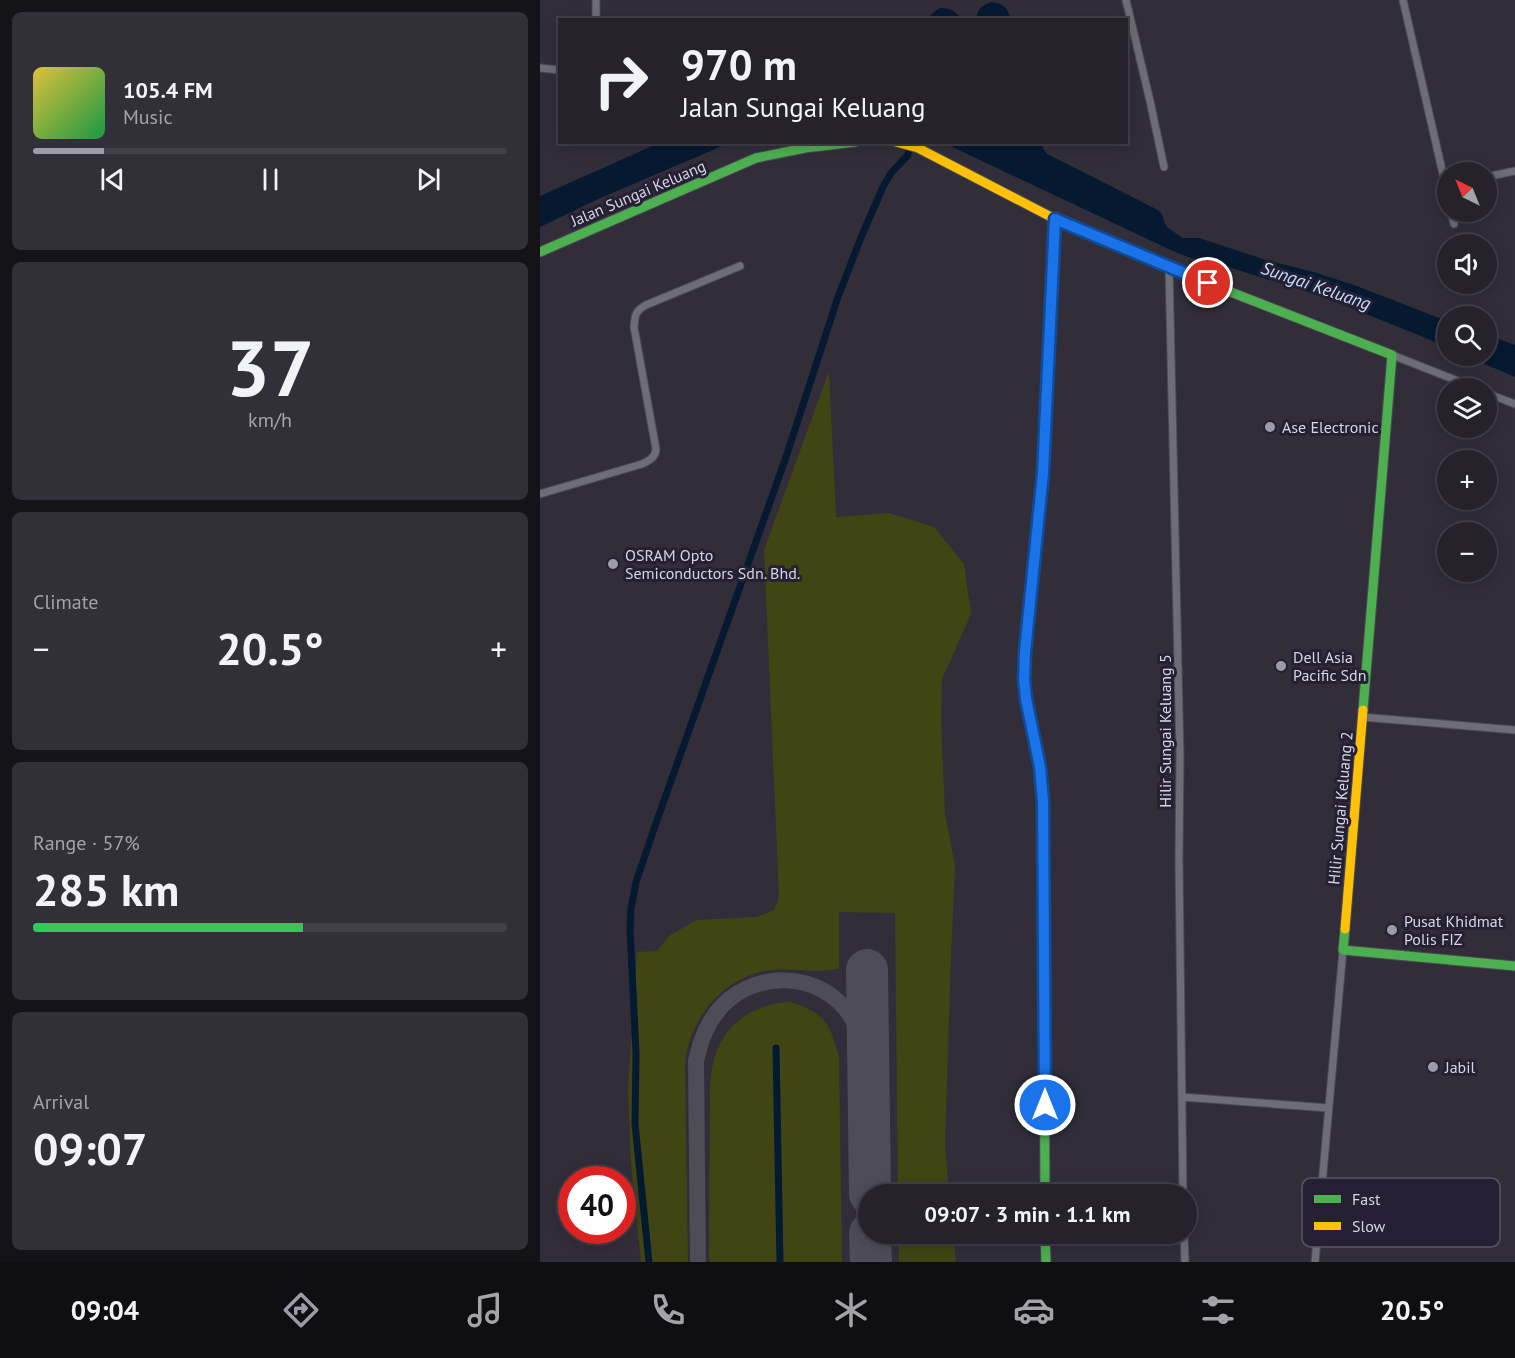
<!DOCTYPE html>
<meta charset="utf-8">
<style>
:root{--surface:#25222c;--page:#312f38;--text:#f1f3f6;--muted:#a3a4a9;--line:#423f48;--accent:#9d9ba7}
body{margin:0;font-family:"PT Sans",sans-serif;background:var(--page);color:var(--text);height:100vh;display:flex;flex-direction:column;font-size:22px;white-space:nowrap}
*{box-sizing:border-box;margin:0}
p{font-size:20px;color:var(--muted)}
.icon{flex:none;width:33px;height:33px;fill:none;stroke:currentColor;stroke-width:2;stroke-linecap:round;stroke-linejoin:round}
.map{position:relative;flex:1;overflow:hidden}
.details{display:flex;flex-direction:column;gap:12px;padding:12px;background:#141318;width:540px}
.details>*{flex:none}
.hud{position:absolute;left:18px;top:18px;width:570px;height:126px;border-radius:0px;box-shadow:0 3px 15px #0003,0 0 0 2px var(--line);background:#25222c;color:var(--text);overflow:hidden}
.needle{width:39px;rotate:317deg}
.buttons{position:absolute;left:897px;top:162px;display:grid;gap:12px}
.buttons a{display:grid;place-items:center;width:60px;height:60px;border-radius:50%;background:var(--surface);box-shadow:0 3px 15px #0003,0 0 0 2px var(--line);font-size:30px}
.speed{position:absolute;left:18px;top:1166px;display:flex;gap:12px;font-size:30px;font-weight:700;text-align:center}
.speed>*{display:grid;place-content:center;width:78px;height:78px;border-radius:50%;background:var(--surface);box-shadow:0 3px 15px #0003,0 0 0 2px var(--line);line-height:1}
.speed .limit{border:9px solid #d22;background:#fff;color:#111}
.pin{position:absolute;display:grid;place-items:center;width:51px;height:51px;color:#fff;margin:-26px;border:3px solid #fff;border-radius:50%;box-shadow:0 2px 6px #0007}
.me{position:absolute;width:66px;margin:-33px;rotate:0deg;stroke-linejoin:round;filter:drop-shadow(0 0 4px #0008)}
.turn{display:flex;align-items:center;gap:21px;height:126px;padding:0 24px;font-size:27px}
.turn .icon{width:78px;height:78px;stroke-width:2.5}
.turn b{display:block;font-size:42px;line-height:51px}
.big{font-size:45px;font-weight:700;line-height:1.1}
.details .tile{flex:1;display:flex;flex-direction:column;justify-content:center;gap:9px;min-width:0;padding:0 21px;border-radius:9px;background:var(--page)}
.details .dial{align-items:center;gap:0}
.dial b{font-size:78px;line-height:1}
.song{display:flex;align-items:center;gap:18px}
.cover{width:72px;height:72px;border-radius:9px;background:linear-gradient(135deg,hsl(50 70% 55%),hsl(140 70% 35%))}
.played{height:6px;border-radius:3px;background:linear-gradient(90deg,var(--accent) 15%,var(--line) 15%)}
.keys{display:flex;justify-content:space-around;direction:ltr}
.heat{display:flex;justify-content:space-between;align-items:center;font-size:33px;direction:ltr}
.charge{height:9px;border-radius:4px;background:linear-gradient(90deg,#34c759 57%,var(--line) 0)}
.trip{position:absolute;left:318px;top:1184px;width:339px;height:60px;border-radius:30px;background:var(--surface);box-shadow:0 3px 15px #0003,0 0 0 2px var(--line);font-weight:700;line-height:60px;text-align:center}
.menu{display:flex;height:96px;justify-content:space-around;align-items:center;background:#0f0e12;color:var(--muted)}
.menu .icon{width:42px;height:42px}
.menu .current{color:var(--accent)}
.menu b{font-size:27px;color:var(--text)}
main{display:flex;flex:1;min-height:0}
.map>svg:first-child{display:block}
.green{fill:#404513}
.water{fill:#051931}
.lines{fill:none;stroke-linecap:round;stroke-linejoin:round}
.canal{stroke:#051931;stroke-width:7}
.taxiway{stroke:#4e4c56;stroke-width:16}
.runway{stroke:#4e4c56;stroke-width:42}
.street-casing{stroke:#4b4953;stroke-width:9}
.fast-casing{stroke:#4b4953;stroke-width:11}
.slow-casing{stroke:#4b4953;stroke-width:11}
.street{stroke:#6e6c75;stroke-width:7}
.fast{stroke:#4caf50;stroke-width:9}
.slow{stroke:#ffc107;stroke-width:9}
.route-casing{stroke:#114b97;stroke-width:15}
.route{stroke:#1a73e8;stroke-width:10}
.poi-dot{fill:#9d9ba7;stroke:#252034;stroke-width:2}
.labels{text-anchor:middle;stroke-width:6;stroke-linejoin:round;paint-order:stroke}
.street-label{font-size:16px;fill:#d7d5e2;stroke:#252034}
.poi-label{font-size:16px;fill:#d7d5e2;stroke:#252034;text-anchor:start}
.water-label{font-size:18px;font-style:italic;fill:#c4dffd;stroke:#252034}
.key{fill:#252034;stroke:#5a5668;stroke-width:1.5}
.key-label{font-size:16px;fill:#d7d5e2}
</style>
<main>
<section class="details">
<div class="tile">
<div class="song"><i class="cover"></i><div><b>105.4 FM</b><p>Music</p></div></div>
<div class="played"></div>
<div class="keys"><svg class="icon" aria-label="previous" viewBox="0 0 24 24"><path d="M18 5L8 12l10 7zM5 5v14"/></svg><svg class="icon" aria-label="pause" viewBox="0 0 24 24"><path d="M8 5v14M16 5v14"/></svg><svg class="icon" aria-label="next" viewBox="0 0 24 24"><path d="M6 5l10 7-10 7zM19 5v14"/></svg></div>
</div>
<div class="tile dial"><b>37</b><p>km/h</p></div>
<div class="tile"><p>Climate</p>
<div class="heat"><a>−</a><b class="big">20.5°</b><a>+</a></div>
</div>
<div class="tile"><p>Range · 57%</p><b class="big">285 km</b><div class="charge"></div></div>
<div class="tile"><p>Arrival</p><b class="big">09:07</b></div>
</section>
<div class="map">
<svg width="975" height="1262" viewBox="0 0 975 1262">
<rect width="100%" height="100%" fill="#312e3a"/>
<!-- green -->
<path class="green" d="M289 371 296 517 349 513 394 527 424 564 431 614 402 679 401 719 405 814 415 866 411 956 405 1143 409 1194H358L355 913 299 912V967L297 969C276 973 253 968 232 970 192 974 160 1006 149 1043 146 1050 146 1059 145 1066L148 1262H101L91 1164 88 1090 97 952 117 951 130 935 157 920 217 917 234 910 239 897 224 550Z
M251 1002C286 1014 290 1023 299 1058L302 1262H169L170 1085C171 1073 173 1059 178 1048 191 1018 220 1003 251 1002Z
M358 1233H413L416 1262H359Z"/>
<!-- water -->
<path class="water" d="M451 2C462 3 469 8 470 19H436C437 10 442 5 451 2Z
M400 8C410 8 416 11 421 19H387L395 11Z
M119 143H189L56 200 0 227V196Z
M482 143 487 144 490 143H502L503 149 507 154 618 210 622 214 625 224 628 228 643 238H659L726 260 777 273 814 285 907 321V347L876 334 781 296 682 265 651 258 635 252 404 143Z
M947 335 975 345V377L926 356H946Z"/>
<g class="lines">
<!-- canal -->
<path class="canal" d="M236 1048 240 1262
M109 1262 95 1124 96 1053 90 929 91 909 96 882 115 826 246 457 298 297 322 235 343 187 351 173 368 155 370 142"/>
<!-- taxiway -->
<path class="taxiway" d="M158 1262 156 1061C161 1039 168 1020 184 1004 220 969 282 973 310 1015 320 1031 324 1050 328 1068"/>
<!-- runway -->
<path class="runway" d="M327 970 330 1194
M330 1233 331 1262"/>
<defs>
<path id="street" d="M586 0 610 101 624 167
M863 0 908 196
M56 20V0
M0 68 20 70
M946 177 975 171
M911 212 914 224
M629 268 640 754 639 860 643 1194
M852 355 936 388
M946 393 975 404
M0 494 102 464C110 460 115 458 116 449L94 327C95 315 95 311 106 305L200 266
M822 717 975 730
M642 1097 788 1108
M644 1233 645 1262
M775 1262 803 950"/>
<path id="fast" d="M0 252 216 158 265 148 315 142
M592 252 629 268 852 355 823 710
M503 465 485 652 484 680 486 699 500 767 503 802 505 1194
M805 929 803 950 975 966
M505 1233 506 1262"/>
<path id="slow" d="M356 142 378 148 515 219 592 252
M503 465 515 219
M805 929 823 710"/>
</defs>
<!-- street casing -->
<use href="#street" class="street-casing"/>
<!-- fast casing -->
<use href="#fast" class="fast-casing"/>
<!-- slow casing -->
<use href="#slow" class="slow-casing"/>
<!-- street -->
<use href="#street" class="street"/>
<!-- fast -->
<use href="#fast" class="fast"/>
<!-- slow -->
<use href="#slow" class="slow"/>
</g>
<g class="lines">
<defs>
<path id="route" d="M505 1105 503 802 500 767 486 699 484 680 485 652 503 473 515 219 668 283"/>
</defs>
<!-- route casing -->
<use href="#route" class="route-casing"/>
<!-- route -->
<use href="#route" class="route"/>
</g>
<!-- markers -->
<g class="poi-dot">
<circle cx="730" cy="427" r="6"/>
<circle cx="73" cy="564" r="6"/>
<circle cx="741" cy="666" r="6"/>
<circle cx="852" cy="930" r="6"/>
<circle cx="893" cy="1067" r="6"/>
</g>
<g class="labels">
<!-- street labels -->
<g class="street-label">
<text transform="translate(98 193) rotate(-23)" y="6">Jalan Sungai Keluang</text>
<text transform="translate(625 731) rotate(-90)" y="6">Hilir Sungai Keluang 5</text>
<text transform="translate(800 808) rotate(-85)" y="6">Hilir Sungai Keluang 2</text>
</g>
<!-- poi labels -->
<g class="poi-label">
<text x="742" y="433">Ase Electronic</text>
<text x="85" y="561">OSRAM Opto<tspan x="85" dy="18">Semiconductors Sdn. Bhd.</tspan></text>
<text x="753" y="663">Dell Asia<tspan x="753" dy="18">Pacific Sdn</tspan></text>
<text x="864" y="927">Pusat Khidmat<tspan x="864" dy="18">Polis FIZ</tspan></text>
<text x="905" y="1073">Jabil</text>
</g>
<!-- water labels -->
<g class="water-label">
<text transform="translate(776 286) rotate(19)" y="6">Sungai Keluang</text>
</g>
</g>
<!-- legend -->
<rect x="762" y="1178" width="198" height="69" rx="9" class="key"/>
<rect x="774" y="1195" width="27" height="8" fill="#4caf50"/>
<rect x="774" y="1222" width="27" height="8" fill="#ffc107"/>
<g class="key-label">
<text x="812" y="1205">Fast</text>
<text x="812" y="1232">Slow</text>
</g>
</svg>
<div class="buttons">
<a><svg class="needle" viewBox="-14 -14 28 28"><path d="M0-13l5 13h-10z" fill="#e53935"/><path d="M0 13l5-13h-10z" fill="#a3a4a9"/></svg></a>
<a><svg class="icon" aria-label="sound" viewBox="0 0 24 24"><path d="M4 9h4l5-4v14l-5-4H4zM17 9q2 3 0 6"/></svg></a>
<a><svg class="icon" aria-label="search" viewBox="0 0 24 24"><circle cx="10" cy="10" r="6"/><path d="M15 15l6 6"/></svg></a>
<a><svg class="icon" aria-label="layers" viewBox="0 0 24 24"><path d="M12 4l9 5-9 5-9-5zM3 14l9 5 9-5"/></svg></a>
<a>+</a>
<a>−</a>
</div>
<div class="speed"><div class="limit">40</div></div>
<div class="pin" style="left:668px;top:283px;background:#d93025"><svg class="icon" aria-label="arrive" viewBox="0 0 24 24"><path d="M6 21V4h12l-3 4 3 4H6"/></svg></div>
<svg class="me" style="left:505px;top:1105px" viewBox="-20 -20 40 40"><circle r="17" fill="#1a73e8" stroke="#fff" stroke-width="3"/><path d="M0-11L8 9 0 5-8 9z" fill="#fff"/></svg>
<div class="trip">09:07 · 3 min · 1.1 km</div>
<div class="hud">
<div class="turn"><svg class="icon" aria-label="right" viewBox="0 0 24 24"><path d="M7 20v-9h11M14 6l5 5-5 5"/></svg><div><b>970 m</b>Jalan Sungai Keluang</div></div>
</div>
</div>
</main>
<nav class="menu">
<b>09:04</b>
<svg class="icon current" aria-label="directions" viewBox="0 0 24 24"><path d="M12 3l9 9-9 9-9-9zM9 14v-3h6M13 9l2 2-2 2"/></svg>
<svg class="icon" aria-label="music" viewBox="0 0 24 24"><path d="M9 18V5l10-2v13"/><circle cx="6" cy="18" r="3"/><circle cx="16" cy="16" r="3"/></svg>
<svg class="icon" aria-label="phone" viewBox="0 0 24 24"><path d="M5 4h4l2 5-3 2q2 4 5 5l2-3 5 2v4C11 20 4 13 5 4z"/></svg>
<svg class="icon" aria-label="climate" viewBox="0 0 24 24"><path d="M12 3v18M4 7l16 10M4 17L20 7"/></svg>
<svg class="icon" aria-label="car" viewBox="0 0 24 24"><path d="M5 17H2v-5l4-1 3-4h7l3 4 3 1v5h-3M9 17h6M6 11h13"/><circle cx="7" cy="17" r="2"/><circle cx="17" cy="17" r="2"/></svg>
<svg class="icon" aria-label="filters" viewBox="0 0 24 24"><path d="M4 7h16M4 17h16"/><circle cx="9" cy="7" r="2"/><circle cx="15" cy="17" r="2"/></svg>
<b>20.5°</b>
</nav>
